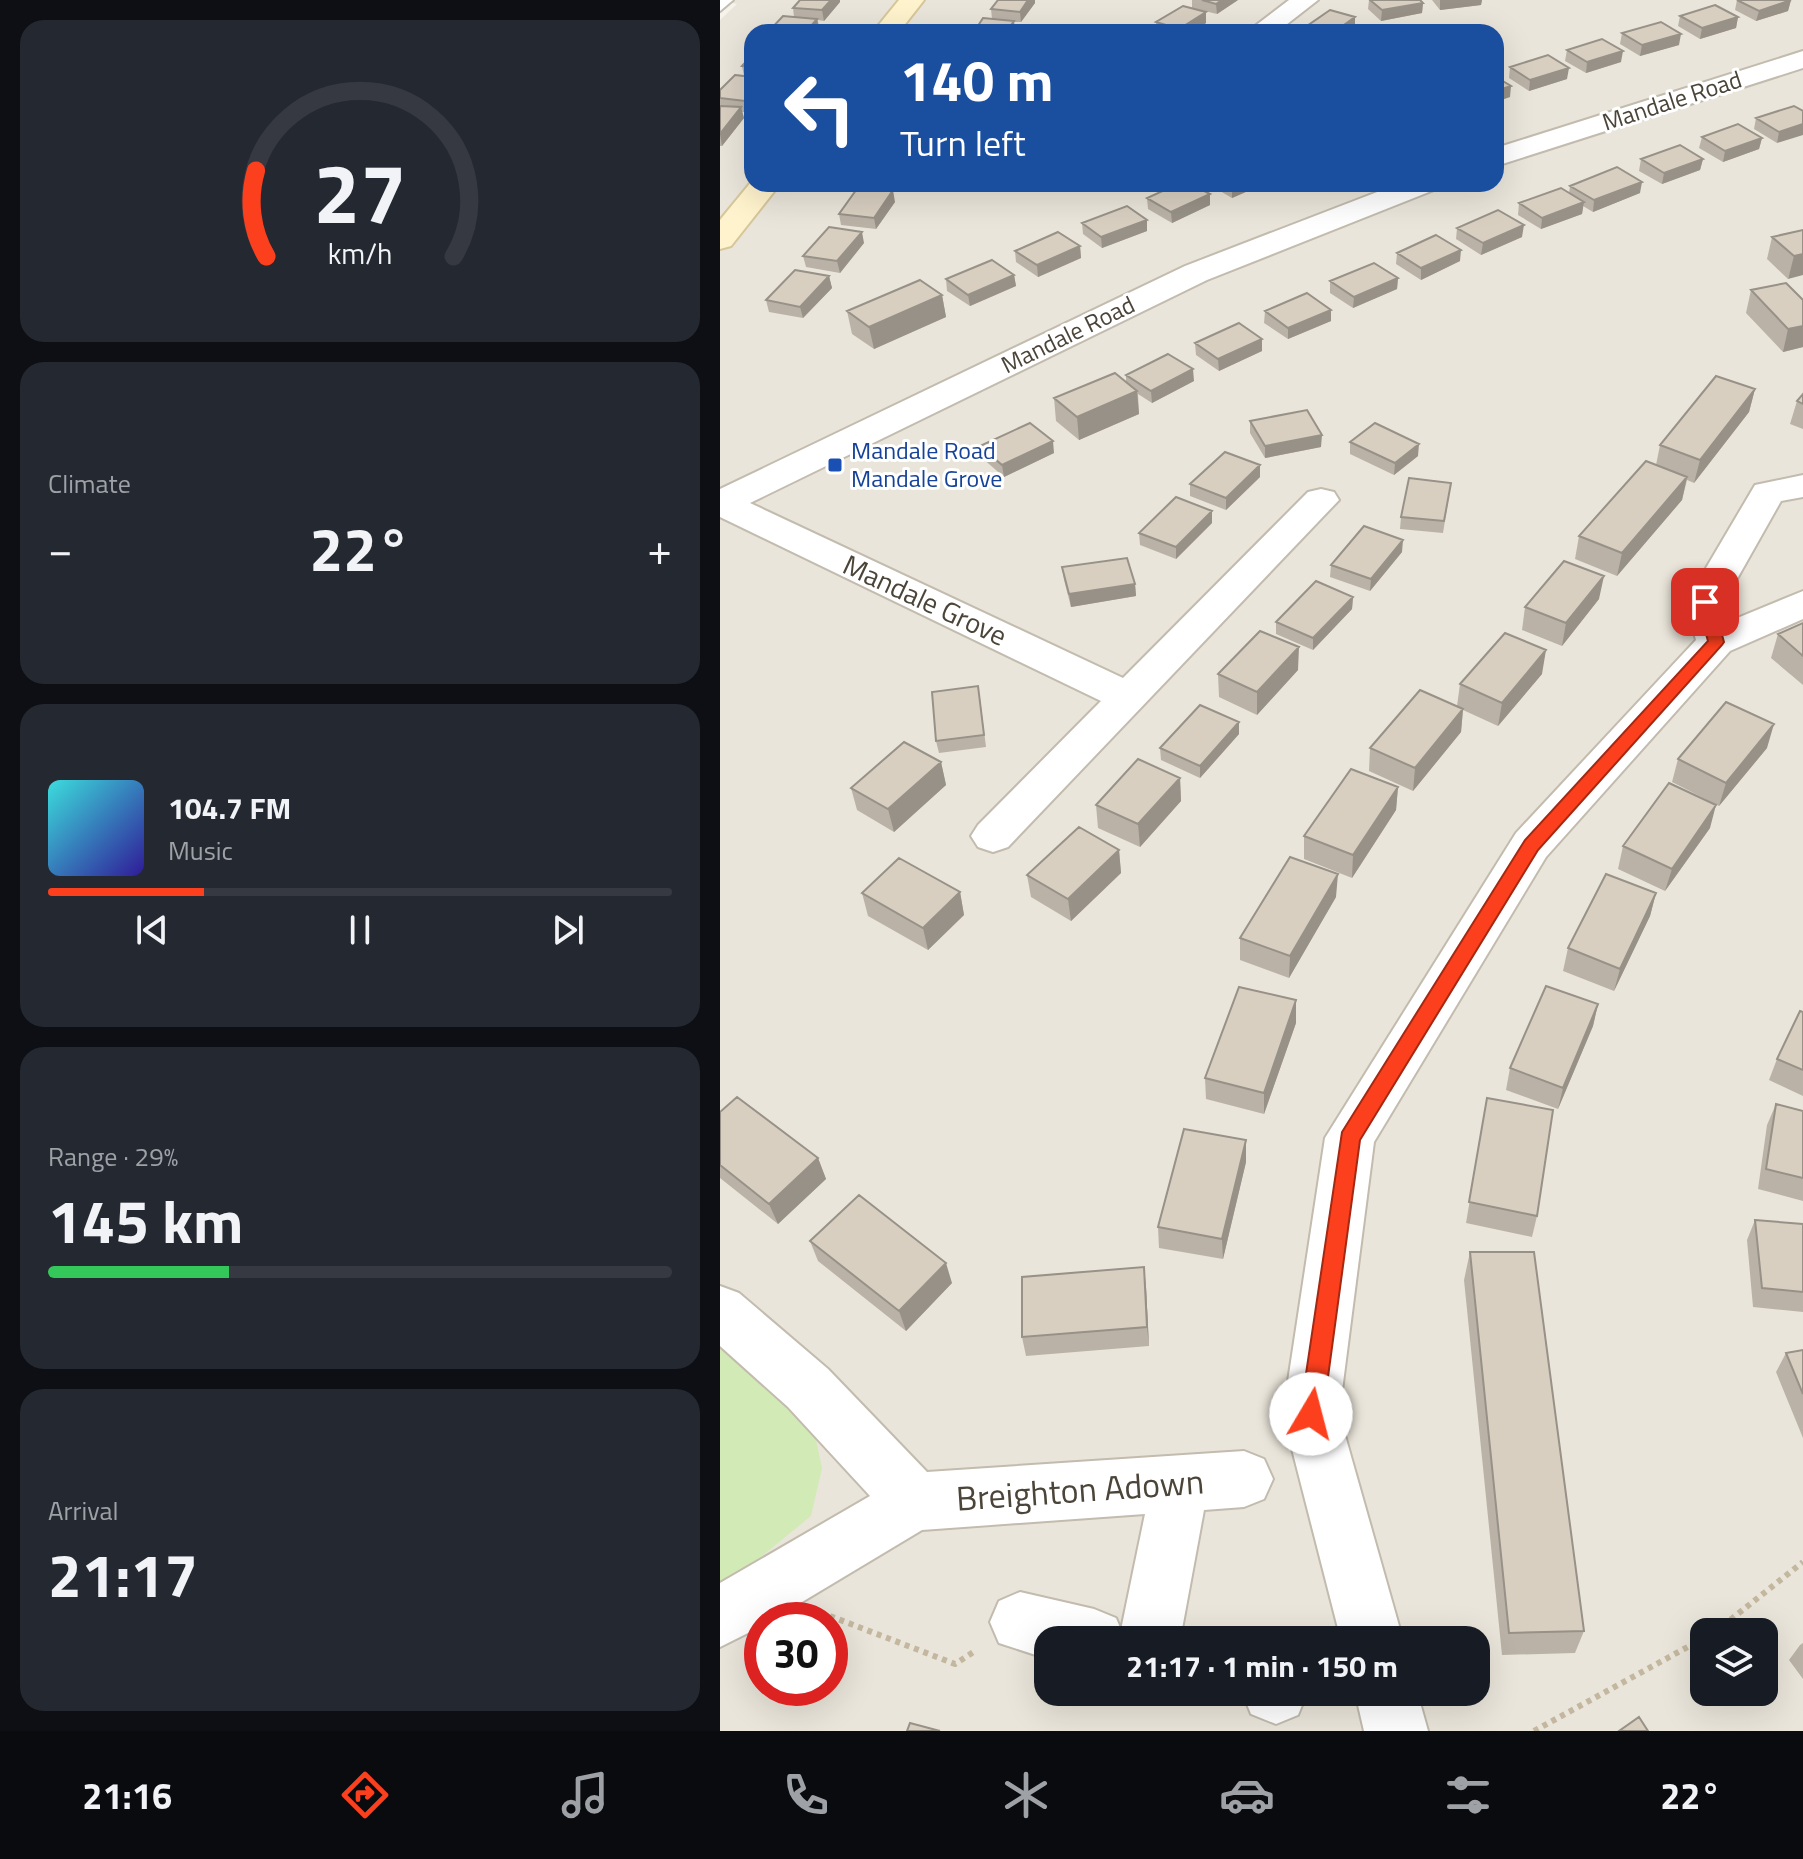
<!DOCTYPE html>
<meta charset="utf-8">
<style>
:root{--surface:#171b24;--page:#242831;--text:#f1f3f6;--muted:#9ea1a6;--line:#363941;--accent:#fc3f1d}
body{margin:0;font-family:"Titillium Web",sans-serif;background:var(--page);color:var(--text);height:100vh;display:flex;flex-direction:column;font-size:30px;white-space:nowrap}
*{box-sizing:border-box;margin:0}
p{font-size:26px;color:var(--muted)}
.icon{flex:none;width:44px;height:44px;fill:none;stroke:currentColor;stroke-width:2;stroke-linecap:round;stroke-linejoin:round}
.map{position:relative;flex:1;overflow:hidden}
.details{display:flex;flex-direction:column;gap:20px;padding:20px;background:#0d0f14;width:720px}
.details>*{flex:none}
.hud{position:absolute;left:24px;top:24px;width:760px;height:168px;border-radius:24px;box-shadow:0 8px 32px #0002;background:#1a4fa0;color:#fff;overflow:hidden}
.fabs{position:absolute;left:970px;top:1618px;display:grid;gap:16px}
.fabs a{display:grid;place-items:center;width:88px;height:88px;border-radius:16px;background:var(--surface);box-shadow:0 8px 32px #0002;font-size:40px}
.speed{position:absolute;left:24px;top:1602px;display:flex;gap:16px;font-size:40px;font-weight:700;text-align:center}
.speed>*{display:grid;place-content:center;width:104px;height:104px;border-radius:50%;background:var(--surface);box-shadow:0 8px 32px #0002;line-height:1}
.speed .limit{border:12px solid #d22;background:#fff;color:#111}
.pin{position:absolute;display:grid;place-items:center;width:68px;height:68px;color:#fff;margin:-34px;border-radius:16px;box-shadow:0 4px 12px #0006}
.me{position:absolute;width:88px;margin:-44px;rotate:8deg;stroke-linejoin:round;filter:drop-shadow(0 0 6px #0008)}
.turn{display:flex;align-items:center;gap:28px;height:168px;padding:0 24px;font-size:36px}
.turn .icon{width:104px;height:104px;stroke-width:2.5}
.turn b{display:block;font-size:56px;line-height:68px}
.big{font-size:60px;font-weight:700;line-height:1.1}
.details .widget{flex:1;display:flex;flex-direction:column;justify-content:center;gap:12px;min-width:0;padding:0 28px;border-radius:24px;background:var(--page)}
.details .dial{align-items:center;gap:0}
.dial svg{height:208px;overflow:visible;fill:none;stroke:var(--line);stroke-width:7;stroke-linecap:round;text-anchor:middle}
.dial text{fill:var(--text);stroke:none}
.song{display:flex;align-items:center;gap:24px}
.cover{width:96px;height:96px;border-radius:12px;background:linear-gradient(135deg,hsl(180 70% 55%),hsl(250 70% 35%))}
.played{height:8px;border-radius:4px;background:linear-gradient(90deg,var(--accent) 25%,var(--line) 25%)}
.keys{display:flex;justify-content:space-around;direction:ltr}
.heat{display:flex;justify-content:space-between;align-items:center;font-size:44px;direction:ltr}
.charge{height:12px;border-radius:6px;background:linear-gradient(90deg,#34c759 29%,var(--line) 0)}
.trip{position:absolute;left:314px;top:1626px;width:456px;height:80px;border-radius:24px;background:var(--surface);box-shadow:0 8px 32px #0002;font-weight:700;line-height:80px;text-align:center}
.tab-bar{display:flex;height:128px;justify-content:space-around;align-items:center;background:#090b0e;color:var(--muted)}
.tab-bar .icon{width:56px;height:56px}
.tab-bar .on{color:var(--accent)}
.tab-bar b{font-size:36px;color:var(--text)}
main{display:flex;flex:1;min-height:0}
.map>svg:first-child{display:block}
.residential{fill:#eae5da;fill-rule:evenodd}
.green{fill:#d2eab5}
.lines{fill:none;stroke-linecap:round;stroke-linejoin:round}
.service-casing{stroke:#c2bbae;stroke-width:4}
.minor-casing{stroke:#c2bbae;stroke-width:4}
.secondary-casing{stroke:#d6c79b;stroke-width:4}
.path{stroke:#c4b79f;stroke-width:6;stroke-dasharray:5 5;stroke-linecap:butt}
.service{fill:#fff;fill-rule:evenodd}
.minor{fill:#fff;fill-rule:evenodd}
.secondary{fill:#fff3cd;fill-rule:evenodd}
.wall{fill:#bab2a6}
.shaded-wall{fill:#979187}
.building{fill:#d8cfc1;stroke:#979187;stroke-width:2}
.route{fill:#fc3f1d;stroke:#a42913;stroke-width:2}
.transit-dot{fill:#1a4fb4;stroke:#fff;stroke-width:3}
.labels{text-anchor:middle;stroke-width:6;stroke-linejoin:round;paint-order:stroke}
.far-street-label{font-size:24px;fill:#4b4439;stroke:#fff}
.far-transit-label{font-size:24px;fill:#164399;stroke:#fff;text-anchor:start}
.street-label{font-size:28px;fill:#4b4439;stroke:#fff}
.near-street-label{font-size:34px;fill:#4b4439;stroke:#fff}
</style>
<main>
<section class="details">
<div class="widget dial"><svg viewBox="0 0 100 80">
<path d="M14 69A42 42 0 1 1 86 69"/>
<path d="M14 69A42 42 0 0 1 10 36" stroke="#fc3f1d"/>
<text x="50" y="56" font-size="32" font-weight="700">27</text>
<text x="50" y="72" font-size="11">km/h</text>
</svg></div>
<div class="widget"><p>Climate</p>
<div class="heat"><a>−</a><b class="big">22°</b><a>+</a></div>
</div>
<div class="widget">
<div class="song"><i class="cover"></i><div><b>104.7 FM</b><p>Music</p></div></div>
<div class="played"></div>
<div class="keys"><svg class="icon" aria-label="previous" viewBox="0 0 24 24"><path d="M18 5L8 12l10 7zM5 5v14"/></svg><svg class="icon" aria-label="pause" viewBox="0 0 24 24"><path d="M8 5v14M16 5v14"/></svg><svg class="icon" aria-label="next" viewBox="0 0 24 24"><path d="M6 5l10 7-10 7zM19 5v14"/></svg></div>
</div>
<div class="widget"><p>Range · 29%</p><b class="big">145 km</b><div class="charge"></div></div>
<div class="widget"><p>Arrival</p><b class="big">21:17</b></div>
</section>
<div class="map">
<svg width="1083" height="1731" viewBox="0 0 1083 1731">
<rect width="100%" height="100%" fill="#f6f3ec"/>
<!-- residential -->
<path class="residential" d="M1083 0V1731H0V20L17 4 0 0ZM32 32H776V184H32ZM42 1620H110V1688H42ZM984 1632H1044V1692H984ZM328 1640H756V1692H328Z"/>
<!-- green -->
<path class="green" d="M0 1344 76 1399 95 1435 102 1468 91 1516 10 1582 0 1585Z"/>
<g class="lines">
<defs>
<path id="service" d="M0 0H13L0 11Z"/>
<path id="minor" d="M569 0H598L557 32H527Z
M1083 51V68L776 166V148Z
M678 184H719L714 190 487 280 30 503 403 678 588 492 601 489 614 492 619 500 288 847 273 852 258 847 251 836 258 825 381 701 0 517V489L465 266Z
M1083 475V497L1061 501 1004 602 1010 621 1083 591V619L1010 651 826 857 654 1142 619 1414 683 1640H621L563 1414 605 1138 796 833 976 640 966 602 1035 485Z
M0 1286 19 1293 108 1369 207 1472 524 1451 544 1459 553 1479 544 1499 524 1507 484 1510 460 1640H328V1659L279 1643 270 1622 279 1601 300 1592 374 1609 396 1618 401 1630 425 1514 202 1530 52 1620H42V1626L0 1647V1583L150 1496 68 1407 0 1346Z
M522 1692H587V1693L578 1715 556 1724 531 1714Z
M635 1692H697L708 1731H644Z"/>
<path id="secondary" d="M179 0H204L179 32H153Z
M32 181V184H60L11 246 0 249V220Z"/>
</defs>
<!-- service casing -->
<use href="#service" class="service-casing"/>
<!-- minor casing -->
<use href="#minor" class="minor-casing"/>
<!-- secondary casing -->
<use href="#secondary" class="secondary-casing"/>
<!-- path -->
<path class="path" d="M110 1616 235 1664 255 1651
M995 1632 1083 1562
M814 1731 984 1638"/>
<!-- service -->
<use href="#service" class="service"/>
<!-- minor -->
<use href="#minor" class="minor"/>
<!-- secondary -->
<use href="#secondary" class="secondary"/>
</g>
<!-- wall -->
<path class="wall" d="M80 0H120V2L104 21 98 20 99 30 98 32H48L74 17 73 8Z
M278 0H315V3L301 22H294L295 32H254L272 19 271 9Z
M472 0H518L497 14 472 8Z
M649 0H700L703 3 702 13 661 21 648 9Z
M712 0H762L761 5 720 10Z
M1017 0H1071L1068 11 1036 21 1015 10Z
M486 12V23L472 32H436V22Z
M960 16 1018 17 1016 28 980 39 958 26Z
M635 17V27L628 32H587V26Z
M902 33 959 45 920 56 900 44Z
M847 50 901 62 866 73 845 61Z
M32 55V107L27 112H22L24 118 2 146H0V90L24 76 22 66Z
M790 67 847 79 809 91 789 78Z
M1074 106 1057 143 1034 129 1036 118Z
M982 137 1042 138 1039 149 1003 162 979 148Z
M921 159H983L980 170 942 184 919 171Z
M149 184H186L182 189 150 186Z
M488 184H544L512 198Z
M850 186 920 193 873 212 863 206 862 214 821 229 798 215 799 203 849 193Z
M490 194V205L452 223 428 209 427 198Z
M175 202 156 229 121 225 119 214Z
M362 223 427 231 382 248 363 234Z
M737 228 802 237 761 255 736 239Z
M1083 230 1068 279 1047 259 1052 237Z
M144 243 120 273 86 267 83 256Z
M360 246 361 258 318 277 296 262 295 251Z
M677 253 740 261 701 280 676 264Z
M294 275 296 286 250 306 227 291 226 279Z
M109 276 112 288 83 318 49 312 46 300Z
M678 278 677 289 633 308 610 293V281Z
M1031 290 1083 300V347L1063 352 1026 313Z
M222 295 226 317 154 349 132 334 127 311Z
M545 311 611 321 568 339 544 323Z
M475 343 542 351 499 371 476 355Z
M406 375 474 381 432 403 418 394 419 414 359 440 336 421 334 398 406 382Z
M1035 389 1029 412 974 483 967 480 962 500 897 576 855 559 859 536 936 465 940 445Z
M1083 394V429L1070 424 1077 401Z
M530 421 601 447 545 458 530 433Z
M630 442 698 456 674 475 630 454Z
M260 446 334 453 284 477 262 458Z
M540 477 506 510 470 496V484Z
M731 483 723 533 680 529 681 517Z
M492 511V523L456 559 420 545 419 533Z
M682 552 650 591 610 577 611 565Z
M342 567 415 584 416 596 351 607 344 580Z
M633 597 632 609 593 650 556 634V622Z
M879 599 842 646 802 630 805 607Z
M1083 623V685L1051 658 1058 634Z
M578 670 537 715 499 697 498 674Z
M822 674 778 726 743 710 741 732 693 791 649 771 650 748 737 706 740 684Z
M260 698 266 747 219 753 216 741Z
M519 722V734L480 778 441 760 440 748Z
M1047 748 999 806 952 782 958 759Z
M221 762 226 785 174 832 137 810 131 788Z
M460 778 461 801 420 847 378 828 376 805Z
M678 787 676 810 632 878 584 859V836Z
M990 828 945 891 898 869 903 846Z
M399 850 401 873 351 921 311 897 307 875Z
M240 892 244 915 208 950 148 916 142 893Z
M936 893 930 916 894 991 843 971 848 948Z
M616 897 569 978 520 960V938Z
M878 1004 873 1026 838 1109 786 1090 790 1068Z
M1083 1012V1096L1049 1080 1057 1059Z
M576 1023 544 1114 486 1099 485 1078Z
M767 1098 817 1216 812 1237 746 1223Z
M1056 1104 1083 1111V1201L1038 1189 1047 1125Z
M0 1112 98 1158 106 1179 58 1224 0 1178Z
M526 1140V1162L503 1259 439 1248 438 1227Z
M1035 1220 1083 1224V1312L1033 1307 1027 1240Z
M90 1241 232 1283 186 1331 98 1261Z
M750 1252 864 1631 855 1653 782 1655 744 1280Z
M426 1287 429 1346 306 1356 302 1337Z
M1083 1350V1438L1056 1372 1066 1353Z
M1083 1643V1679L1069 1660 1080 1645Z"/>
<!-- shaded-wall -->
<path class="shaded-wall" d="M111 0H120V2L104 21 102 10Z
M308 0H315V3L301 22 300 12Z
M502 0H518L497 14 496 4Z
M720 0H762L761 5 720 10Z
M1071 0 1068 11 1036 21 1039 11Z
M703 3 702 13 661 21 662 10Z
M486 12V23L472 32H459V29Z
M635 17V27L628 32H614Z
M1018 17 1016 28 980 39 982 28Z
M97 19 99 30 98 32H86Z
M294 21 295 32H286Z
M961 34 959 45 920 56 922 45Z
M903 51 901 62 866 73 867 62Z
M849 68 847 79 809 91 810 80Z
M791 86 790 97 776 102V91Z
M32 93V107L27 112 25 101Z
M21 107 24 118 2 146 0 134Z
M1083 124V135L1057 143 1059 132Z
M1042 138 1039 149 1003 162 1005 151Z
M983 159 980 170 942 184 944 173Z
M922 182 920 193 873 212 874 200Z
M518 184H544L512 198V187Z
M173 190 175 202 156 229 154 218Z
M490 194V205L452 223 451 212Z
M864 202 862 214 821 229 822 218Z
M427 220V231L382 248 381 237Z
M804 225 802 237 761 255 763 243Z
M142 232 144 243 120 273 117 261Z
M360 246 361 258 318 277 317 265Z
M741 250 740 261 701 280V268Z
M1083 254V275L1068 279 1074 256Z
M294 275 296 286 250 306 248 295Z
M109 276 112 288 83 318 80 307Z
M678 278 677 289 633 308 634 297Z
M222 295 226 317 154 349 149 327Z
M611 310V321L568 339V328Z
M1083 326V347L1063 352 1068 329Z
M542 339V351L499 371 498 359Z
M473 369 474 381 432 403 431 391Z
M1035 389 1029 412 974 483 980 460Z
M417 391 419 414 359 440 357 417Z
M602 435 601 447 545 458V446Z
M333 441 334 453 284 477 282 465Z
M699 444 698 456 674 475 675 463Z
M540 465V477L506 510V498Z
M967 477 962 500 897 576 902 553Z
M492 511V523L456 559V547Z
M683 540 682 552 650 591 651 579Z
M884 576 879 599 842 646 846 623Z
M415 584 416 596 351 607 349 594Z
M633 597 632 609 593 650V638Z
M579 647 578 670 537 715V692Z
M826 650 822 674 778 726 782 703Z
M743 709 741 732 693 791 695 768Z
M519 722V734L480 778V766Z
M1054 724 1047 748 999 806 1006 783Z
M221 762 226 785 174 832 168 809Z
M460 778 461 801 420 847 418 824Z
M678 787 676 810 632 878 633 855Z
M996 805 990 828 945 891 952 869Z
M399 850 401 873 351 921 348 899Z
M618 874 616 897 569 978 570 956Z
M240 892 244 915 208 950 203 928Z
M936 893 930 916 894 991 900 969Z
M576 1000V1023L544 1114V1093Z
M878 1004 873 1026 838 1109 843 1088Z
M526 1140V1162L503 1259 502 1239Z
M98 1158 106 1179 58 1224 49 1204Z
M226 1263 232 1283 186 1331 179 1311Z
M424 1267 426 1287 429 1346 427 1327Z"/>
<!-- building -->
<path class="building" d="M80 0H111L102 10 73 8Z
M278 0H308L300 12 271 9Z
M482 0H502L496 4Z
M650 0H700L703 3 662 10Z
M1017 0H1071L1039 11Z
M995 5 1018 17 982 28 960 16Z
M463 6 486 12 459 29 436 22Z
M610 10 635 17 614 32H607L587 26Z
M63 16 97 19 86 32H48Z
M263 18 294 21 286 32H254Z
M941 22 961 34 922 45 902 33Z
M416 27 432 32H408Z
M882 39 903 51 867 62 847 50Z
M32 55V67L22 66Z
M828 55 849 68 810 80 790 67Z
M15 75 32 77V93L25 101 0 98V90Z
M776 77 791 86 776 91Z
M0 106 21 107 0 134Z
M1074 106 1083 111V124L1059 132 1036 118Z
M1018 124 1042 138 1005 151 982 137Z
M960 145 983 159 944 173 921 159Z
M897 167 922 182 874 200 850 186Z
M458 184H471L490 194 451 212 427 198Z
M139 186 173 190 154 218 119 214Z
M841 188 864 202 822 218 799 203Z
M407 206 427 220 381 237 362 223Z
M778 210 804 225 763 243 737 228Z
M109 227 142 232 117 261 83 256Z
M1083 230V254L1074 256 1052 237Z
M338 232 360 246 317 265 295 251Z
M716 235 741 250 701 268 677 253Z
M272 260 294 275 248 295 226 279Z
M654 263 678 278 634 297 610 281Z
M75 270 109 276 80 307 46 300Z
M200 280 222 295 149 327 127 311Z
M1066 283 1083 300V326L1068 329 1031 290Z
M587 293 611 310 568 328 545 311Z
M519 323 542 339 498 359 475 343Z
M448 354 473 369 431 391 406 375Z
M395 373 417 391 357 417 334 398Z
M996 376 1035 389 980 460 940 445Z
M1083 394V404L1077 401Z
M587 410 602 435 545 446 530 421Z
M310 423 333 441 282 465 260 446Z
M655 423 699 444 675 463 630 442Z
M505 452 540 465 506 498 470 484Z
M926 461 967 477 902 553 859 536Z
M689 478 731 483 724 521 681 517Z
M456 497 492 511 456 547 419 533Z
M644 526 683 540 651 579 611 565Z
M407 558 415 584 349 594 342 567Z
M844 561 884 576 846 623 805 607Z
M596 581 633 597 593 638 556 622Z
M1083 623V656L1058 634Z
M540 631 579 647 537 692 498 674Z
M785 633 826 650 782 703 740 684Z
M258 686 264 735 216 741 212 692Z
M700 690 743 709 695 768 650 748Z
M1006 702 1054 724 1006 783 958 759Z
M480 705 519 722 480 766 440 748Z
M184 742 221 762 168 809 131 788Z
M418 759 460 778 418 824 376 805Z
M631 769 678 787 633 855 584 836Z
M949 783 996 805 952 869 903 846Z
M359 827 399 850 348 899 307 875Z
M570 857 618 874 570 956 520 938Z
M179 858 240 892 203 928 142 893Z
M886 874 936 893 900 969 848 948Z
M826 986 878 1004 843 1088 790 1068Z
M519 987 576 1000 544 1093 485 1078Z
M1080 1011 1083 1012V1070L1057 1059Z
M17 1097 98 1158 49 1204 0 1165V1112Z
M767 1098 833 1110 817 1216 749 1202Z
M1056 1104 1083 1111V1178L1046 1169Z
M464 1129 526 1140 502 1239 438 1227Z
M139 1195 226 1263 179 1311 90 1241Z
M1035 1220 1083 1224V1292L1042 1288Z
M750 1252H814L864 1631 789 1633Z
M424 1267 427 1327 302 1337V1277Z
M1083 1350V1394L1066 1353Z
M919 1717 928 1731H899Z
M190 1723 220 1731H187Z"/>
<!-- route -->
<path class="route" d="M985 597 993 602 1004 642 1002 645 818 850 640 1140 603 1414 599 1421 591 1425 583 1421 580 1414 622 1132 805 840 988 641 977 602Z"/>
<!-- markers -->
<rect class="transit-dot" x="107" y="457" width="16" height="16" rx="4"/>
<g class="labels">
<!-- far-street labels -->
<g class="far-street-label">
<text transform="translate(952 101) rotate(-18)" y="8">Mandale Road</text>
<text transform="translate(348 335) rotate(-26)" y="8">Mandale Road</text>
</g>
<!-- far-transit labels -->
<g class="far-transit-label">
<text x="131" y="459">Mandale Road<tspan x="131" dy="28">Mandale Grove</tspan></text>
</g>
<!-- street labels -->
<g class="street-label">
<text transform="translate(205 600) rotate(25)" y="10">Mandale Grove</text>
</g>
<!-- near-street labels -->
<g class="near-street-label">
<text transform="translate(360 1490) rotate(-4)" y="12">Breighton Adown</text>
</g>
</g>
</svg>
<div class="fabs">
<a><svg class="icon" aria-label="layers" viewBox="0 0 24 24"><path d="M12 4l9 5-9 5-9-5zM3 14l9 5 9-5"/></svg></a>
</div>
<div class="speed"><div class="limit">30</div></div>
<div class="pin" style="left:985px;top:602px;background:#d93025"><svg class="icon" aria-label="arrive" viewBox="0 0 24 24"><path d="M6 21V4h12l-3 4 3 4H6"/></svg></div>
<svg class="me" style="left:591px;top:1414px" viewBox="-20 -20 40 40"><circle r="19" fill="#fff"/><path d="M0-13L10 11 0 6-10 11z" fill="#fc3f1d"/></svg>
<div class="trip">21:17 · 1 min · 150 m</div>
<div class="hud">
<div class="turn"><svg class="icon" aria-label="left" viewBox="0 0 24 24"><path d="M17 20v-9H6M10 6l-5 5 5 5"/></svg><div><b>140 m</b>Turn left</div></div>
</div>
</div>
</main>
<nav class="tab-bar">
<b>21:16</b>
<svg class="icon on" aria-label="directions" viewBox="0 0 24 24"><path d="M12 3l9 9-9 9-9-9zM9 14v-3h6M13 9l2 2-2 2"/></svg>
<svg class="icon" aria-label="music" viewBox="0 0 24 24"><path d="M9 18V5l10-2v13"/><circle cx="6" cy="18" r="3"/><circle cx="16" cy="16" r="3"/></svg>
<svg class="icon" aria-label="phone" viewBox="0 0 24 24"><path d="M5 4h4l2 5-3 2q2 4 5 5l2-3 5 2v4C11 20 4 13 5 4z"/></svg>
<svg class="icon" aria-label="climate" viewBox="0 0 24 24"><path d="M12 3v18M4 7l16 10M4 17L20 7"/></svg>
<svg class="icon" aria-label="car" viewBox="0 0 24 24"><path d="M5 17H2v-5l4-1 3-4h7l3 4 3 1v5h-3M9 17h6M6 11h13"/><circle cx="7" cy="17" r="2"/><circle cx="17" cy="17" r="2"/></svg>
<svg class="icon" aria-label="filters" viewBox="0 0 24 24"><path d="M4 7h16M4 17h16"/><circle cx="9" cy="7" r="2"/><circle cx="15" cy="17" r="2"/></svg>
<b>22°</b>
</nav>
